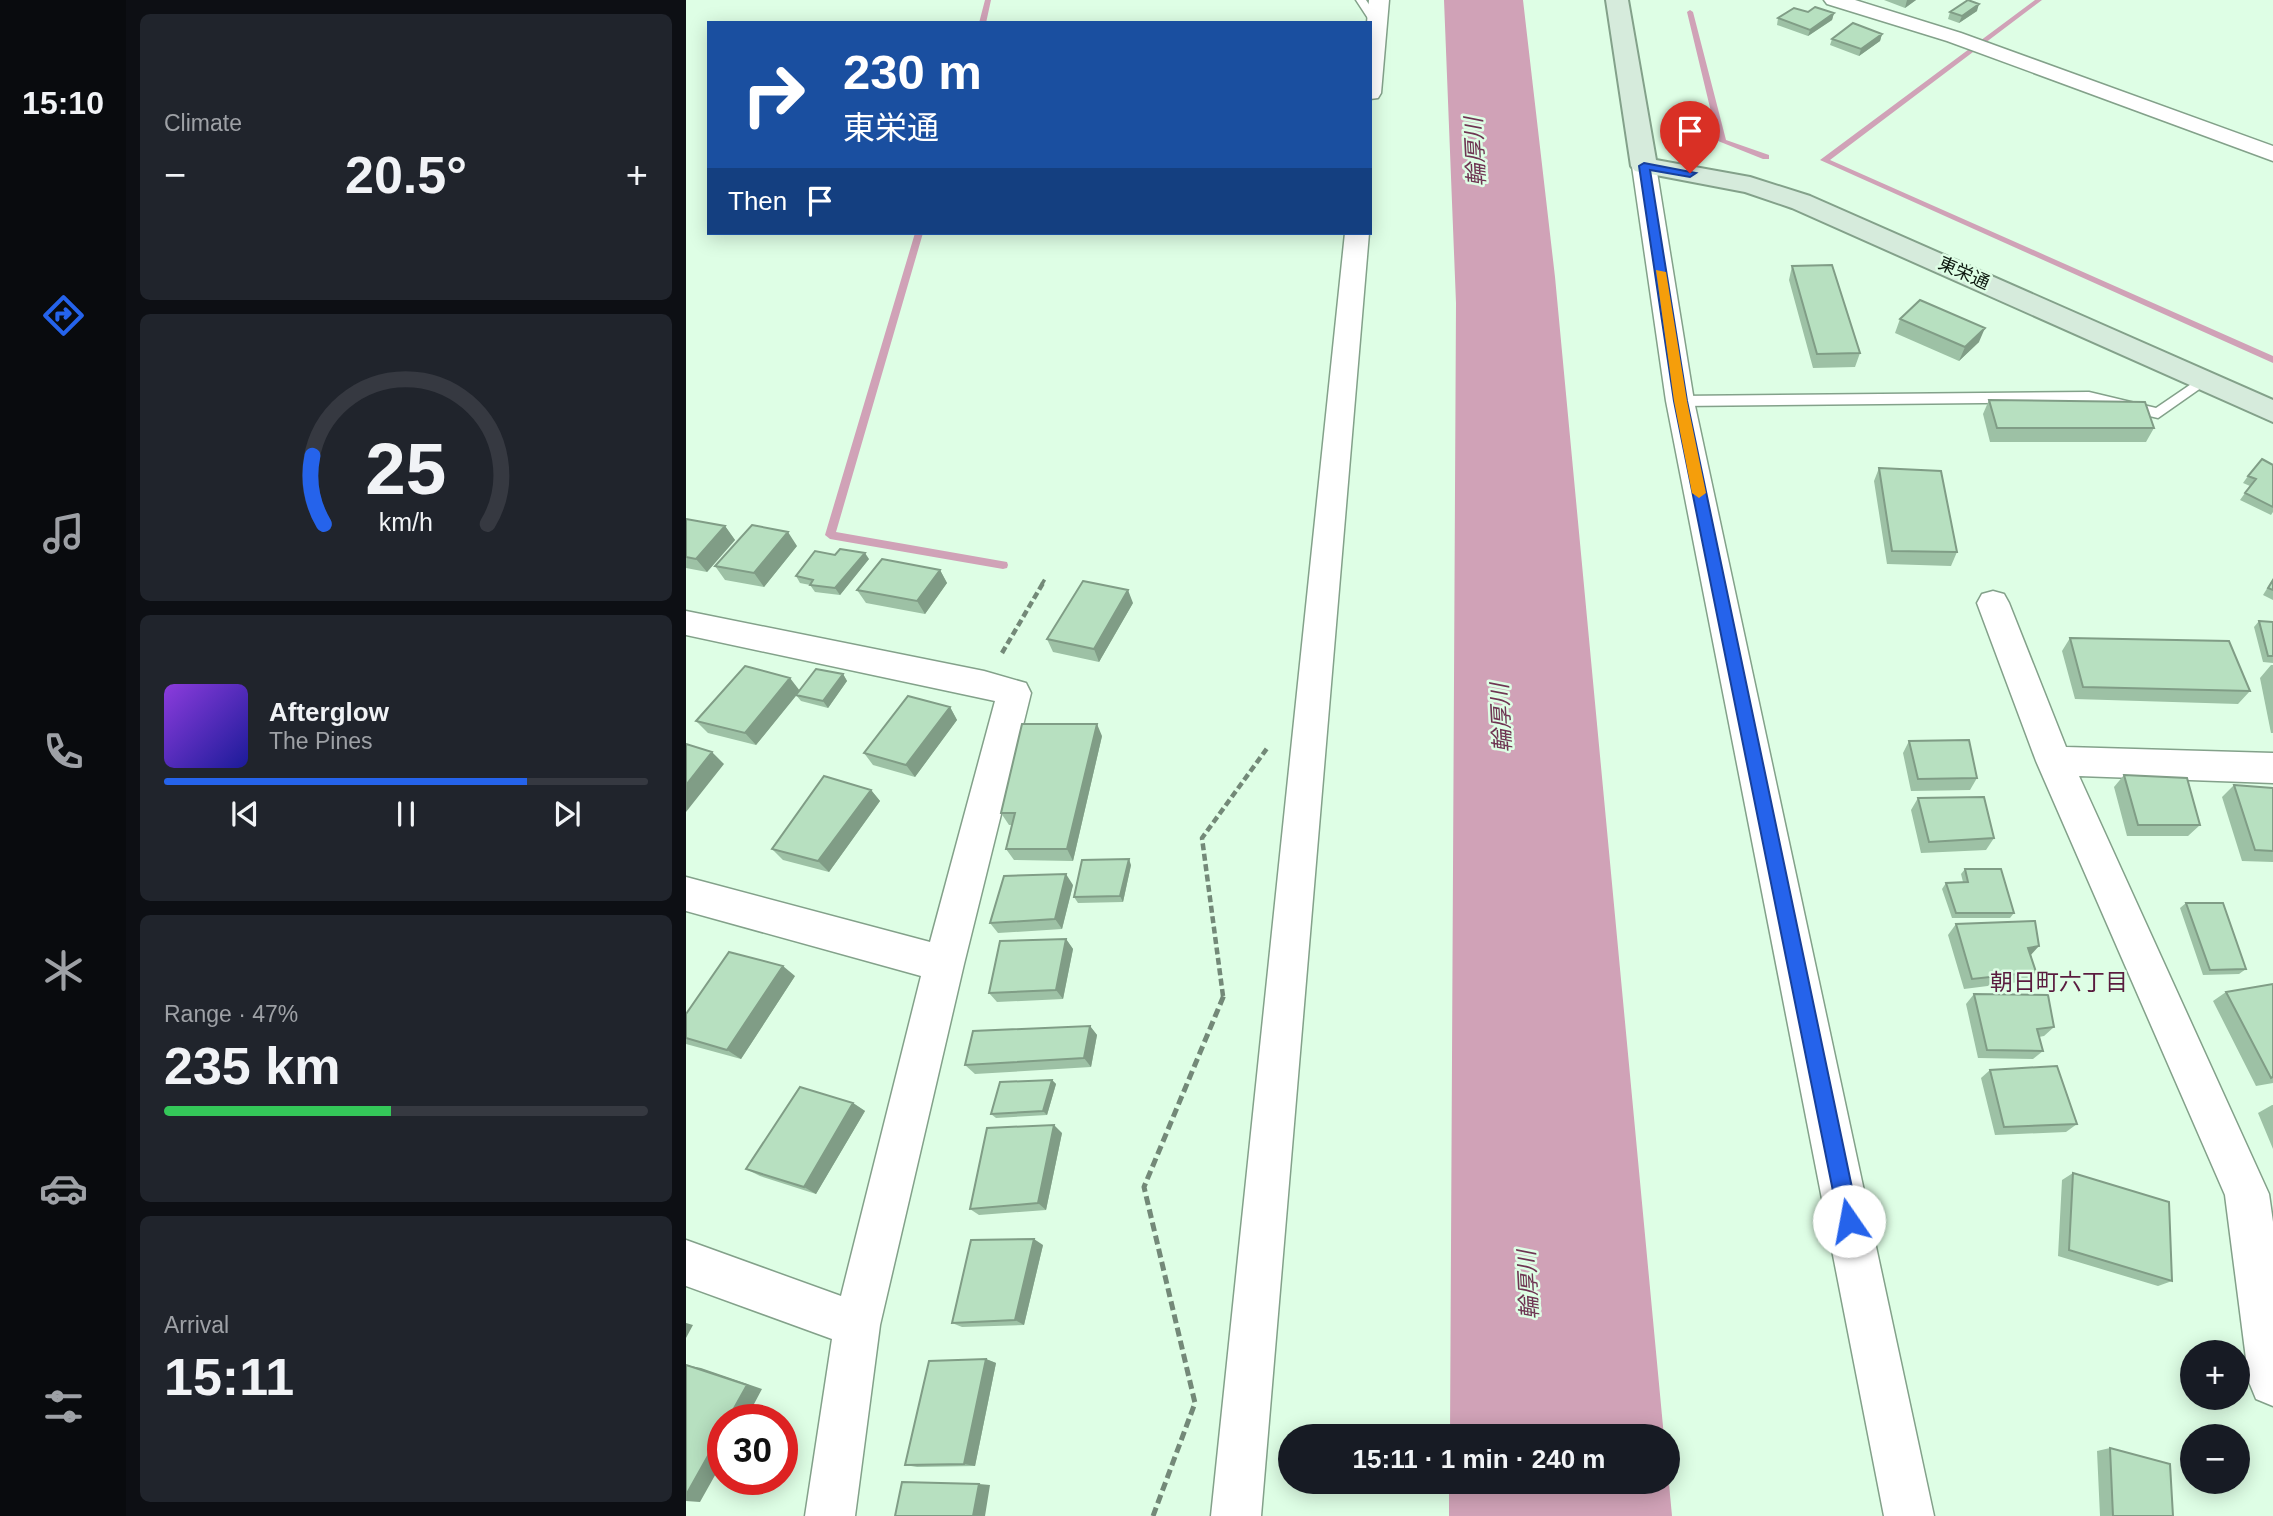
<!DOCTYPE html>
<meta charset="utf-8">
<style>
:root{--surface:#171b24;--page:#20242c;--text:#f1f3f6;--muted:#9ea1a6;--line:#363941;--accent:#2563eb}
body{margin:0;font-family:Arial,"Noto Sans JP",sans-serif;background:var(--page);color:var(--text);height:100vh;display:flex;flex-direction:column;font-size:26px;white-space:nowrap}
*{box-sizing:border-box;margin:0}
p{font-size:23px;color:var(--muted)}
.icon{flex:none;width:38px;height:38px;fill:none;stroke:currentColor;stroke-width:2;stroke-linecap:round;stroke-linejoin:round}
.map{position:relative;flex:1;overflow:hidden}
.sheet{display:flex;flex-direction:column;gap:14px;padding:14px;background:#0d0f14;width:560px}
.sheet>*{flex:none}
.top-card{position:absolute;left:21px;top:21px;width:665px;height:214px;border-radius:0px;box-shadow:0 4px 18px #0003;background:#1a4fa0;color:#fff;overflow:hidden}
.controls{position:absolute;left:1494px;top:1340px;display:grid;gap:14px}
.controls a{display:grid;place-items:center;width:70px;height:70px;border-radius:50%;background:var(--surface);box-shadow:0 4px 18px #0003;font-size:35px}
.speed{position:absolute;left:21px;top:1404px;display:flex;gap:14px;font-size:35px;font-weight:700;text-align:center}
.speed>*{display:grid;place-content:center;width:91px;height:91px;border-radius:50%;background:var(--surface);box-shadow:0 4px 18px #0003;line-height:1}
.speed .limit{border:10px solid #d22;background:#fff;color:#111}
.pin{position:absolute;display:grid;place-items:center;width:60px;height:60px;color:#fff;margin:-72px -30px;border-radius:50% 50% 50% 0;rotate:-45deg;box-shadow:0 0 7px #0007}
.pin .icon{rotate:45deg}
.me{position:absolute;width:77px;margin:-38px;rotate:348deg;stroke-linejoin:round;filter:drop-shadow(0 0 5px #0008)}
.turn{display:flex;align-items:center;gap:24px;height:147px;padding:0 21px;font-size:32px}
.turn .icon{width:91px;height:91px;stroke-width:2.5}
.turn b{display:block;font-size:49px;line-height:60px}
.then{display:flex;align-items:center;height:66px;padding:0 21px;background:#0003;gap:14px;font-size:26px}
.big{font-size:52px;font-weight:600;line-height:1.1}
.sheet .tile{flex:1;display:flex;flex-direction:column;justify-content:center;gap:10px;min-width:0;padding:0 24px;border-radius:10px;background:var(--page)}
.sheet .dial{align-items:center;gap:0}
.dial svg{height:182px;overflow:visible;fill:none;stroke:var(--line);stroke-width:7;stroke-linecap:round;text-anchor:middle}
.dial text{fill:var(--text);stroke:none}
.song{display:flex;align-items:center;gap:21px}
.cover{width:84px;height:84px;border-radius:10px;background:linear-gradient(135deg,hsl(270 70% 55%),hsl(240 70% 35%))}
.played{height:7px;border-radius:4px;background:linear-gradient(90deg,var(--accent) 75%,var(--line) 75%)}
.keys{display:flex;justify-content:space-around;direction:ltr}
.heat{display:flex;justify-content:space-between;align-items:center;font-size:38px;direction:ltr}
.charge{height:10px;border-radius:5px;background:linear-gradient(90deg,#34c759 47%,var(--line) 0)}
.trip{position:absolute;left:592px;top:1424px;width:402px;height:70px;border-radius:35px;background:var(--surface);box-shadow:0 4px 18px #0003;font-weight:600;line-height:70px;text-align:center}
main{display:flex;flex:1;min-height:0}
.menu{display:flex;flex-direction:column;width:126px;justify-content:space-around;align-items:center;background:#090b0e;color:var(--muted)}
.menu .icon{width:49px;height:49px}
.menu .active{color:var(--accent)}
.menu b{font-size:32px;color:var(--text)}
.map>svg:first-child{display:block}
.water{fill:#d0a2b7}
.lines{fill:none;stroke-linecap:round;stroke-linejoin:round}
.stream{fill:#d0a2b7;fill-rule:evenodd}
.lane-casing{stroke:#83a18a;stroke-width:3}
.street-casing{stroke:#83a18a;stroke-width:3}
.secondary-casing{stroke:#83a18a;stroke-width:4}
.path-far2{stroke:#738978;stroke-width:3.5;stroke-dasharray:5 2.5;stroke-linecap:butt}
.path-far1{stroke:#738978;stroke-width:4.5;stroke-dasharray:7 3.5;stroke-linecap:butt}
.path{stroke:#738978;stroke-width:5;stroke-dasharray:9 4.5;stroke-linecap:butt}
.lane{fill:#fff;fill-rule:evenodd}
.street{fill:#fff;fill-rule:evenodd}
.secondary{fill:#d6ebdc;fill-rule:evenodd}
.wall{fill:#9dc1a5}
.shaded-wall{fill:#809d86}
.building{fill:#b7e0c0;stroke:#809d86;stroke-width:2}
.route{fill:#2563eb;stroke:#184099;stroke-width:2}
.slow{fill:#f59e0b}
.labels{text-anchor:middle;stroke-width:5;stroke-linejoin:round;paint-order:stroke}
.far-street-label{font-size:18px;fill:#0d1910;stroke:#defee5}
.water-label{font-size:23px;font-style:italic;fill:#6e3452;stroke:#defee5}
.neighbourhood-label{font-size:23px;fill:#5a1c3f;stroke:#defee5}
</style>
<main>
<nav class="menu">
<b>15:10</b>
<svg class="icon active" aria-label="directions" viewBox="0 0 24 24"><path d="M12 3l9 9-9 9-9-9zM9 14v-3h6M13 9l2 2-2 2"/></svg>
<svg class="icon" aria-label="music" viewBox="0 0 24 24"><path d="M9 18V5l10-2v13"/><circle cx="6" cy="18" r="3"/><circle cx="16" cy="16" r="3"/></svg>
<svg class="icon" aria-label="phone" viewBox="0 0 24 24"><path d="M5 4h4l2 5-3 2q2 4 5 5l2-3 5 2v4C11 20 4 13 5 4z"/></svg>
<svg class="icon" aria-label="climate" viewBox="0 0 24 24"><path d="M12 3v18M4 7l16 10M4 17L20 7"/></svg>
<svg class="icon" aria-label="car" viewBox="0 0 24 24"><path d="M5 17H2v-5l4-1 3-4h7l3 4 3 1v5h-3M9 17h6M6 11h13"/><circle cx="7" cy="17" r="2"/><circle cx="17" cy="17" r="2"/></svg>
<svg class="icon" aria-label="filters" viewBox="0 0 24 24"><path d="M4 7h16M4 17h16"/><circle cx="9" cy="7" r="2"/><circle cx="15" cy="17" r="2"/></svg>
</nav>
<section class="sheet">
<div class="tile"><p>Climate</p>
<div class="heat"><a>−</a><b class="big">20.5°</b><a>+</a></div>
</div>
<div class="tile dial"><svg viewBox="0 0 100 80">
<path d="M14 69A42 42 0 1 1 86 69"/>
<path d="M14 69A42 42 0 0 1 9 39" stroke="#2563eb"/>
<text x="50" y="56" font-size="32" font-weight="700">25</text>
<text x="50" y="72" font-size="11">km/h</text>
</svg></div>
<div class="tile">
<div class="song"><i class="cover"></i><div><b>Afterglow</b><p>The Pines</p></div></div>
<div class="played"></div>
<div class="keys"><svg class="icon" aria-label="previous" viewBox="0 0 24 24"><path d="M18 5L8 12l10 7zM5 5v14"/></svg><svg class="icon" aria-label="pause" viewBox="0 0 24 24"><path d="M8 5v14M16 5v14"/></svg><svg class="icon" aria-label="next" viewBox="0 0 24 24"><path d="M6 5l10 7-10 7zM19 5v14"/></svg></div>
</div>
<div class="tile"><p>Range · 47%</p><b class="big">235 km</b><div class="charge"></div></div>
<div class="tile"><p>Arrival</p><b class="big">15:11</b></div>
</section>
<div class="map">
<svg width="1587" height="1516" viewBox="0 0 1587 1516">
<rect width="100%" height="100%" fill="#defee5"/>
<!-- water -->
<path class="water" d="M758 0H837L869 277 978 1437H764L770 303Z
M982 1473 986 1516H763V1482H982Z"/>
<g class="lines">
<!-- stream -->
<path class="stream" d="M299 0H305L300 23H293Z
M1349 0H1356L1144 160 1587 356V363L1134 160Z
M1004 10 1007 12 1040 140 1083 155V159H1077L1032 141 1001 12Z
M229 233H237L150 532 321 562 322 565 321 568 317 569 144 539 139 535Z"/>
<defs>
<path id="lane" d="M670 0H680L696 24 695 26H687Z
M1517 376 1522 377V383L1472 418 1403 402 994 406 987 401 994 396 1403 392 1470 408Z"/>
<path id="street" d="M683 0H703L695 93 692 98 684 99V23H681Z
M1138 0H1169L1275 33 1587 146V161L1261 41 1141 4Z
M958 159 966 161 970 166 1008 401 1248 1516H1198L980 401 946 166 950 161Z
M659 233H683L575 1516H525Z
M1307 591 1318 594 1323 603 1380 747 1587 753V783L1393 776 1583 1194 1587 1222V1406L1570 1399 1563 1382 1539 1195 1350 761 1291 603 1296 594Z
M0 611 298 671 340 683 345 693 278 964 194 1325 169 1516H119L146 1339 0 1286V1240L155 1296 235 976 0 911V877L244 942 309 701 0 635Z"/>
<path id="secondary" d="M920 0H942L970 160 1064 177 1124 196 1587 400V422L1106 208 1059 192 949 171 945 166Z"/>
</defs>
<!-- lane casing -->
<use href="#lane" class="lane-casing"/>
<!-- street casing -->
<use href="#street" class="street-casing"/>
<!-- secondary casing -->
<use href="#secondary" class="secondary-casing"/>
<!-- path-far2 -->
<path class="path-far2" d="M356 584 359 579"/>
<!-- path-far1 -->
<path class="path-far1" d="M316 653 357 583
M537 996 516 838 582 747"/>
<!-- path -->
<path class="path" d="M467 1516 509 1403 458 1187 538 995"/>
<!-- lane -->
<use href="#lane" class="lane"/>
<!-- street -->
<use href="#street" class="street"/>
<!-- secondary -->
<use href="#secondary" class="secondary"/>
</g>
<!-- wall -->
<path class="wall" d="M1198 0H1230L1219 8Z
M1291 11 1273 23 1262 19 1264 12Z
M1122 12 1148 13 1146 20 1122 36 1091 25 1092 18Z
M1196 34 1194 41 1173 56 1144 45 1146 39Z
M1106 266 1174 353 1169 367 1127 368 1103 280Z
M1214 319 1293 342 1273 361 1209 333Z
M1303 400 1468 428 1460 442H1304L1297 414Z
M1587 465V512L1585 515 1554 500 1564 486 1557 483 1562 476Z
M1193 468 1271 552 1265 566 1201 564 1188 481Z
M0 519 39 526 49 540 21 572 0 568Z
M111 546 78 587 39 580 29 566Z
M149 555 183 559 154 595 129 592 124 585 114 583 110 576Z
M254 570 261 583 239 614 180 603 171 590Z
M1587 579V600L1577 595Z
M447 603 413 662 367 652 361 639Z
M1573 621 1587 622V663L1577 662 1568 627Z
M1384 638 1564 691 1552 704 1389 699 1376 651Z
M1585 665H1587V733H1585L1574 678Z
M157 674 161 681 142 708 115 701 110 695 70 745 22 733 10 721 114 690Z
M264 707 271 720 229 777 187 765 178 753Z
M416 736 387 861 328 860 320 849 326 825H323L315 813Z
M1223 741 1291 778 1284 790 1225 791 1217 753Z
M1438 775 1514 825 1502 836H1441L1428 787Z
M1548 785 1587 788V862L1556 861 1536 797Z
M185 790 194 801 143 872 97 860 86 849Z
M1232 798 1308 838 1300 850 1235 853 1225 810Z
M445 865 437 902 392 903 388 897Z
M1279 869 1328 913 1324 918H1266L1256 889 1260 883 1277 882 1275 874Z
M387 885 376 929 312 933 304 923Z
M1500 903 1560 969 1553 974 1517 975 1494 908Z
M1270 924 1345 955 1350 972 1341 981 1278 989 1262 935Z
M380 939 387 949 377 999 311 1002 303 993Z
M109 976 55 1059 0 1044V1014Z
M1587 984V1083L1570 1086 1527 1001 1540 992Z
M1288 994 1368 1027 1358 1036 1353 1037 1357 1051 1347 1059 1292 1058 1280 1004Z
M404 1026 411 1035 405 1067 289 1074 279 1065Z
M1304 1070 1391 1124 1380 1132 1309 1135 1295 1078Z
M366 1080 370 1084 361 1115 310 1118 305 1114Z
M167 1103 179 1111 130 1194 74 1176 60 1169Z
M1586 1105H1587V1149L1572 1113Z
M376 1133 360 1210 293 1215 284 1209Z
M1387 1173 1486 1281 1472 1286 1372 1256 1376 1180Z
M357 1245 338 1325 276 1327 266 1323Z
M300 1359 310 1363 289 1466 231 1467 219 1465Z
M1424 1448 1487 1516H1414L1411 1451Z"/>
<!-- shaded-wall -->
<path class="shaded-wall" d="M1221 0H1230L1219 8Z
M1293 4 1291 11 1273 23 1276 16Z
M1148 13 1146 20 1122 36 1124 30Z
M1196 34 1194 41 1173 56 1175 49Z
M1299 328 1293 342 1273 361 1279 347Z
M39 526 49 540 21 572 10 559Z
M102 532 111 546 78 587 68 573Z
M179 553 183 559 154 595 149 588Z
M254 570 261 583 239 614 231 601Z
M442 590 447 603 413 662 408 649Z
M157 674 161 681 142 708 137 701Z
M104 678 114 691 70 745 59 733Z
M264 707 271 720 229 777 220 765Z
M411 724 416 736 387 861 381 849Z
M26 752 38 764 0 812V785Z
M185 790 194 801 143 872 132 861Z
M443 859 445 865 437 902 434 896Z
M380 874 387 885 376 929 369 919Z
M380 939 387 949 377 999 370 990Z
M1353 946 1344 956 1342 948Z
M97 966 109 976 55 1059 41 1050Z
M404 1026 411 1035 405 1067 398 1058Z
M366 1080 370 1084 361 1115 357 1111Z
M167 1103 179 1111 130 1194 118 1187Z
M368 1125 376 1133 360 1210 352 1203Z
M348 1239 357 1245 338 1325 329 1320Z
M0 1323 7 1325 0 1338Z
M300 1359 310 1363 289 1466 278 1464Z
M0 1365 15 1368 76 1389 60 1419H42Z
M37 1429V1461L14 1502 0 1501V1495Z
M293 1484 304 1485 299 1516H287Z"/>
<!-- building -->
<path class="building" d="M1282 0 1293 4 1276 16 1264 12Z
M1129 7 1148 13 1124 30 1092 18 1108 8 1122 12Z
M1167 23 1196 34 1175 49 1146 39Z
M1146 265 1174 353 1131 354 1106 266Z
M1234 300 1299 328 1279 347 1214 319Z
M1303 400 1459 402 1468 428H1311Z
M1576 459 1587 465V507L1559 493 1570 479 1562 476Z
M1193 468 1255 471 1271 552 1206 551Z
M0 519 39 526 10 559 0 557Z
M66 525 102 532 68 573 29 566Z
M154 549 179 553 149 588 124 585 127 580 110 576 129 551 149 555Z
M196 559 254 570 231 601 171 590Z
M1587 580V590L1582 588Z
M397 581 442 590 408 649 361 639Z
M1573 621 1587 622V656H1582Z
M1384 638 1543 641 1564 691 1397 687Z
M59 666 104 678 59 733 10 721Z
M130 669 157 674 137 701 110 695Z
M222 696 264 707 220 765 178 753Z
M336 724H411L381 849H320L329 813H315Z
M1283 740 1291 778 1232 779 1223 741Z
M0 744 26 752 0 785Z
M1438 775 1501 778 1514 825H1452Z
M138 776 185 790 132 861 86 849Z
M1548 785 1587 788V851L1569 850Z
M1298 797 1308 838 1243 842 1232 798Z
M443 859 434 896 388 897 396 860Z
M1279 869H1315L1328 913H1270L1260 883 1282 882Z
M380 874 369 919 304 923 318 876Z
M1500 903H1537L1560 969 1524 970Z
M1349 921 1353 946 1342 948 1350 972 1286 979 1270 924Z
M380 939 370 990 303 993 314 941Z
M43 952 97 966 41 1050 0 1038V1014Z
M1587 984V1077L1585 1078 1540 992Z
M1288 994 1362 995 1368 1027 1351 1029 1357 1051 1301 1050Z
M404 1026 398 1058 279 1065 287 1031Z
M1371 1066 1391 1124 1318 1127 1304 1070Z
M366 1080 357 1111 305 1114 314 1082Z
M114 1087 167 1103 118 1187 60 1169Z
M368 1125 352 1203 284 1209 301 1128Z
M1387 1173 1483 1202 1486 1281 1383 1250Z
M348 1239 329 1320 266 1323 285 1240Z
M300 1359 278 1464 219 1465 243 1361Z
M0 1365 61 1385 42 1419H37V1429L0 1495Z
M1424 1448 1484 1464 1487 1516H1427Z
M216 1482 293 1484 287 1516H209Z"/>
<!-- route -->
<path class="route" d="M958 163 1010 173 1004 177 964 170 1001 401 1173 1221 1171 1228 1163 1231 1156 1228 1153 1221 988 401 953 166Z"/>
<!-- slow -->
<path class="slow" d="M970 270 980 272 1001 401 1020 493 1013 498 1006 493 988 401Z"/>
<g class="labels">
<!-- far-street labels -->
<g class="far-street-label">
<text transform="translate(1278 273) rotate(24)" y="6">東栄通</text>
</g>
<!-- water labels -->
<g class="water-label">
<text transform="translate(789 152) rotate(-93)" y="8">輪厚川</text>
<text transform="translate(815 718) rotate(-93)" y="8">輪厚川</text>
<text transform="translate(842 1285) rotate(-93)" y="8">輪厚川</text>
</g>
<!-- neighbourhood labels -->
<g class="neighbourhood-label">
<text x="1373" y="990">朝日町六丁目</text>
</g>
</g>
</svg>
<div class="controls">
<a>+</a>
<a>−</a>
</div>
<div class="speed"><div class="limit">30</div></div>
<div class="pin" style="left:1004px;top:173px;background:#d93025"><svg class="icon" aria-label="arrive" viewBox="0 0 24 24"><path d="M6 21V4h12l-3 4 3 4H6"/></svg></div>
<svg class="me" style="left:1163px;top:1221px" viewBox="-20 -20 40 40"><circle r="19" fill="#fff"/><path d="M0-13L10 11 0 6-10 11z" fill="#2563eb"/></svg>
<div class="trip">15:11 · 1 min · 240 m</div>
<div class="top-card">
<div class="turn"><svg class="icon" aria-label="right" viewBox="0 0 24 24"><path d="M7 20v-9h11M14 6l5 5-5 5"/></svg><div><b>230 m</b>東栄通</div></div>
<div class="then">Then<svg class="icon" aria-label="arrive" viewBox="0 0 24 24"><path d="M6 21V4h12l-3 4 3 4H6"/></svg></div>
</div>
</div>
</main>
